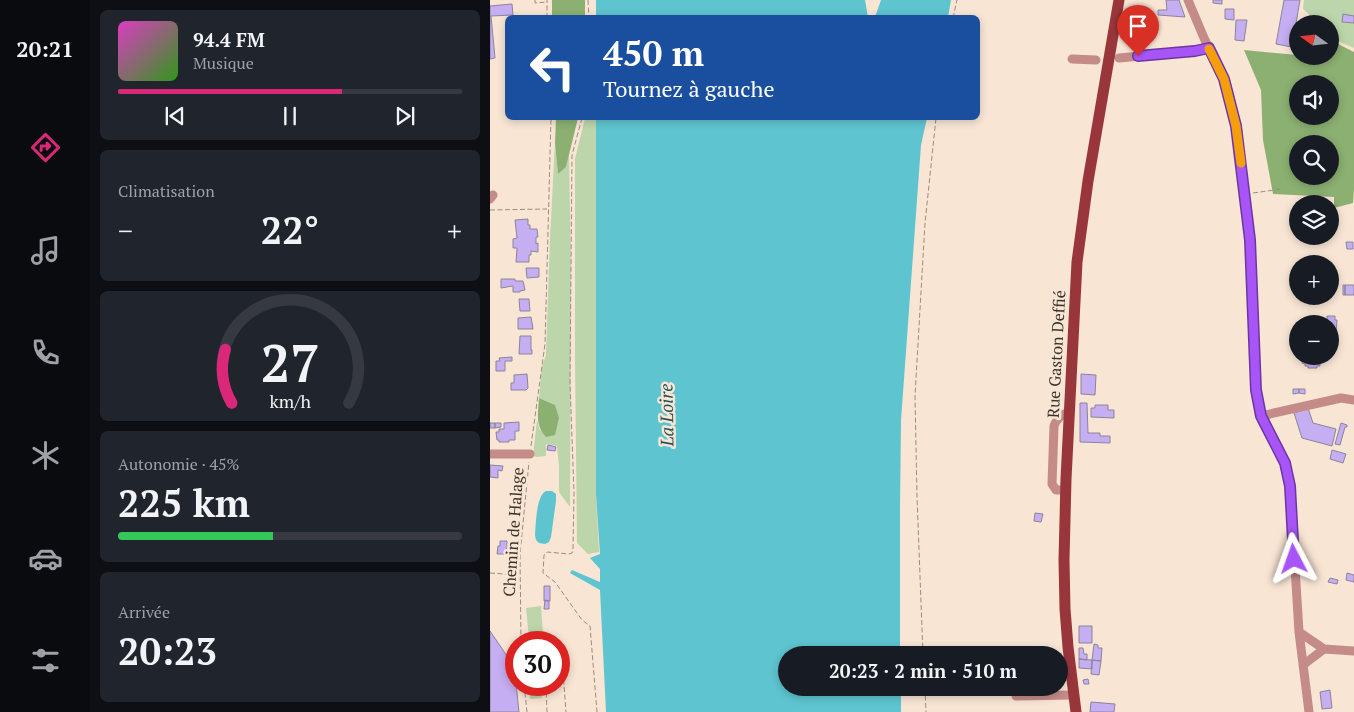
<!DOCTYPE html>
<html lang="fr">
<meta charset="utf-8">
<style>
:root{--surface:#171b24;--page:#20242c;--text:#f1f3f6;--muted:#9ea1a6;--line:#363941;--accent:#db2777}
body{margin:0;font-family:"PT Serif",serif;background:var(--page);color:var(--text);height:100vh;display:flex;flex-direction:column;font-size:19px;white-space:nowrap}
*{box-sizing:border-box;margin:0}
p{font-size:16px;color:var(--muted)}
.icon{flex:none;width:28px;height:28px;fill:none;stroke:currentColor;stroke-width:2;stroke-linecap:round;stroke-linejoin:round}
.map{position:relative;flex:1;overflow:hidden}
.sheet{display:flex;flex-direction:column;gap:10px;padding:10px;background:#0d0f14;width:400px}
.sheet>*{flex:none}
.hud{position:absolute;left:15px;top:15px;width:475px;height:105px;border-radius:8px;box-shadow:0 2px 8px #0003;background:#1a4fa0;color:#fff;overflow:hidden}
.needle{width:32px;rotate:285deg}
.fabs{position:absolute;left:799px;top:15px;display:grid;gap:10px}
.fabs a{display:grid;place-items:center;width:50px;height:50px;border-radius:50%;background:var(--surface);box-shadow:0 2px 8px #0003;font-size:25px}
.speed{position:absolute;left:15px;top:631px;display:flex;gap:10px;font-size:25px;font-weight:700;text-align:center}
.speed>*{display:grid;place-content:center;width:65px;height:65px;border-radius:50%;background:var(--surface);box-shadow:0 2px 8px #0003;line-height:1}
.speed .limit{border:8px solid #d22;background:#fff;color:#111}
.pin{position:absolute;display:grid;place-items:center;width:42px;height:42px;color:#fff;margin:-51px -21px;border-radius:50% 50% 50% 0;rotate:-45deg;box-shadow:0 0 5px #0007}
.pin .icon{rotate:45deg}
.me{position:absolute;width:55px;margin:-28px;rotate:356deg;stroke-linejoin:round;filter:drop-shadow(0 0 4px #0008)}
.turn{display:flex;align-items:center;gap:18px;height:105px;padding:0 15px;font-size:22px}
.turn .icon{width:65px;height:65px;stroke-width:2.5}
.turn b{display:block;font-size:35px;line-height:42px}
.big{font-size:38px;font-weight:800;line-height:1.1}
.sheet .tile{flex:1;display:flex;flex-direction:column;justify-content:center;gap:8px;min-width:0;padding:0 18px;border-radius:8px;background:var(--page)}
.sheet .dial{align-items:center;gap:0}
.dial svg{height:130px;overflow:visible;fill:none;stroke:var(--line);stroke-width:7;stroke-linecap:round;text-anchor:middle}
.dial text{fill:var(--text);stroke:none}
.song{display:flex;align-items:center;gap:15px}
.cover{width:60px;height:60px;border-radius:8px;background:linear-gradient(135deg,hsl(310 70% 55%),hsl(110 70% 35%))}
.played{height:5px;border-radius:2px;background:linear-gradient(90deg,var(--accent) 65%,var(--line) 65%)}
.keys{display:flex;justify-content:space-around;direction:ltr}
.heat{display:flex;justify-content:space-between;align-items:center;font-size:28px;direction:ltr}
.charge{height:8px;border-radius:4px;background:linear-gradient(90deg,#34c759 45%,var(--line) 0)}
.trip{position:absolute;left:288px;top:646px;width:290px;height:50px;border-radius:25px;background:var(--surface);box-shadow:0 2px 8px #0003;font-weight:800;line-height:50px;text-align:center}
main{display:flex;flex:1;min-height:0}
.dock{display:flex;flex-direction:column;width:90px;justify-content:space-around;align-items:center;background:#090b0e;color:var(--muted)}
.dock .icon{width:35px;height:35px}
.dock .current{color:var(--accent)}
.dock b{font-size:22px;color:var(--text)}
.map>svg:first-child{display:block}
.green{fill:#bcd5aa}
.forest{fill:#8bb071;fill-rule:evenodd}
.water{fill:#5ec4cf}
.building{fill:#c5aef1;stroke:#8b8599}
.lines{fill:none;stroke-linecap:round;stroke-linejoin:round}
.path{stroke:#9a8d81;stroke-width:1;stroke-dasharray:5 2.5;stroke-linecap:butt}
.minor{stroke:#c48b89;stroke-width:9}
.major{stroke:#99363b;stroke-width:11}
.route-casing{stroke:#6d37a1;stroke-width:12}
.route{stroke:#a855f7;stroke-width:9}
.slow{stroke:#f59e0b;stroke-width:9}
.labels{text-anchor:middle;stroke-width:5;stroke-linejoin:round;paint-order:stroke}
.street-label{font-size:16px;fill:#3a332c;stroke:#f8e5d4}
.water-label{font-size:18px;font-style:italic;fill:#235056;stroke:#f8e5d4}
</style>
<main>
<nav class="dock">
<b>20:21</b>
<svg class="icon current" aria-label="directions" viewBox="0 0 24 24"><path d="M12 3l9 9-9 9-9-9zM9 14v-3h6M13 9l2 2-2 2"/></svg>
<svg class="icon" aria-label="music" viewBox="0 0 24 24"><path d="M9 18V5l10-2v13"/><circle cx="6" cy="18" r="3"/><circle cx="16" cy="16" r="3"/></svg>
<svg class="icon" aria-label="phone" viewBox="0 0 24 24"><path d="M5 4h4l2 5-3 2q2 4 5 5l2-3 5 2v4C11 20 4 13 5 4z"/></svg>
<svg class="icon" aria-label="climate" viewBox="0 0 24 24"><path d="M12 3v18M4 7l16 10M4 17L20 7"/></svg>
<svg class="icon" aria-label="car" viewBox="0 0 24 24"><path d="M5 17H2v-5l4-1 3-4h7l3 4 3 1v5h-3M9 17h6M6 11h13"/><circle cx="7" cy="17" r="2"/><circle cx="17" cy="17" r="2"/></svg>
<svg class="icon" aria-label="filters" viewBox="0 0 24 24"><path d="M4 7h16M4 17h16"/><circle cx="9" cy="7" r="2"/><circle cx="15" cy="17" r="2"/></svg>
</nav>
<section class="sheet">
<div class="tile">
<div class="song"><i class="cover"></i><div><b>94.4 FM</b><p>Musique</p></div></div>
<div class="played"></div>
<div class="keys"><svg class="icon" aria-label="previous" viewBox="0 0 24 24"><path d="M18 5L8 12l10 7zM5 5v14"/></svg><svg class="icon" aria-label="pause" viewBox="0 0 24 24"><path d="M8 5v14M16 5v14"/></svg><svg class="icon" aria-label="next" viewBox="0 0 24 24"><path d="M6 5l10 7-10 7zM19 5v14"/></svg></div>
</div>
<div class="tile"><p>Climatisation</p>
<div class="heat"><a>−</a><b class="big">22°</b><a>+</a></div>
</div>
<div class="tile dial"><svg viewBox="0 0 100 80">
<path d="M14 69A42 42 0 1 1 86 69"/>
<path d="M14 69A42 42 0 0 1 10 36" stroke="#db2777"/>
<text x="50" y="56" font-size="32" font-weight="700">27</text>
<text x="50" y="72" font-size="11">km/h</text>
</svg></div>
<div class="tile"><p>Autonomie · 45%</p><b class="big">225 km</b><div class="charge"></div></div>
<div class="tile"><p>Arrivée</p><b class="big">20:23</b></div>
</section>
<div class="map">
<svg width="864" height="712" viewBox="0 0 864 712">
<rect width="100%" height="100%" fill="#f8e5d4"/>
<!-- green -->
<path class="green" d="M814 0H864V48L850 42 840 32V24H830L813 9Z
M95 118H106V494L109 552 98 554 87 543 85 356V159Z
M65 143 68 174 76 167 79 154 81 268 80 507 69 492V466L67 446 56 444V456L47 457 43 456 47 420 50 431 65 405 49 398 52 367 56 355 60 238Z
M51 606 53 634 39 637 36 608Z
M39 685H51L52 698 40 699Z"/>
<!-- forest -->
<path class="forest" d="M62 0H95V17H62Z
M840 38 850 45 864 52V188L863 203 844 208V197L783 194 773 140 771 90 754 50 807 55 814 61 830 63 832 56H840ZM808 84H840V116H808ZM808 144H840V176H808Z
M66 118H88L76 167 68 174 65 143Z
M49 398 65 405 69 418 65 435 56 437C45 425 48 414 49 398Z"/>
<!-- water -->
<path class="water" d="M106 0H375L378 17H106Z
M391 0H461L458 17H385Z
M106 118H437L431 145 411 420 410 506V655H296V688H411V712H116L110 590 80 573 82 570 110 582V569L100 558 110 554 106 494Z
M56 491H62L66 494V501L61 537 59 542 55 544 49 543 46 540 45 535C46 524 46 496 56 491Z"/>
<!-- building -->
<path class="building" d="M676 0H689L695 17 668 15V10H677Z
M723 0H732V4L723 3Z
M794 0H810L802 47 786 44Z
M22 4 23 15 1 16 5 58 0 59V6Z
M735 9H744V20L735 19Z
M853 14 864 16V23L852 22Z
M746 20H757L754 41 745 40Z
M38 219V225H40V229H47L48 237H46V244L48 243V252L41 251V255H39V262H26L27 248H23V239L27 238 25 220Z
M856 242H863V249H857Z
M36 268H49V277L37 278Z
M11 279H25V281H33L35 290 30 291V292H23V286L11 288Z
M853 285H855V295H853Z
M855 285H864V295H855Z
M29 299H39L40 311H30Z
M837 316H845V320H847L846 333H840V324H837Z
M41 317 43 329H28V318Z
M30 336H41V350H42V354H29Z
M815 356H830V366H827V368H818V366H815V364L812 363V358L815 357Z
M22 357V361H15V371H6V361H10L9 358Z
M37 374 38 388 36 390H21V383H24V375Z
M591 374 606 375 605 395 591 394Z
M803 389H809V393L803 394Z
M809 389H815V394L809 393Z
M590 403H597L598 433H610V436H620V443L590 442Z
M605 405H618V410H624V418L601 417V408H605Z
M818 408 823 423 846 429 842 446 812 438 804 413Z
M29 422V431H25V440H19V442H9V440H7L6 432H9V429H14V423Z
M0 423H5V428H0Z
M5 423H11V427L5 428Z
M851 423 857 425V427H855L850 445 845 444Z
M58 445 66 447 65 451 57 450Z
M842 450 856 454 853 463 840 459Z
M0 465 13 466 12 471 8 470V478L0 477Z
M545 513 553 514 551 522 544 521Z
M10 541H17V554H7L8 546H10Z
M857 573 864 575V582L856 580Z
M840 578 848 580 847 584 838 582Z
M54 586H60V601H54Z
M55 600 59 601V609H54Z
M589 626H602V643H589Z
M0 631 15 653 22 668 26 683 29 712H0Z
M604 644 608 645V648H612L611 661 602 660Z
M589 648H593L594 654H597V660L589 659Z
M589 659 602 660V669L589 668Z
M602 660 611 661 609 675 601 674Z
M598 679 599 684H594L593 680Z
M840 690 842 708 832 709 830 692Z
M601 702 625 704 624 712H600Z"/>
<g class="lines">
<!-- path -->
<path class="path" d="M45 0V3L57 2
M98 0 99 18
M57 18V0
M463 18 467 0
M92 118 82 155 80 383 84 493 83 549 82 553 79 554 57 552 54 555 53 573 65 582 92 620 100 626 107 712
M763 193 792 189
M0 210 57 209
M41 446 55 344 61 118
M0 573 29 575
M31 642 30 554 39 462
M54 642 53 635 60 636 68 642
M69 643 71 645 76 712
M433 655 427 497 425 396 435 223 446 118
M34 685 37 712
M56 685 57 712
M435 688 436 712
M435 694 518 695"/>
<!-- minor -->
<path class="minor" d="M698 0 714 38 734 79 747 126 760 240 766 391 771 416 795 463 800 486 809 632 819 712
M629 58 705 51 719 48
M582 59 606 60
M0 199 3 195
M771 416 851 398 864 400
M0 454H40
M576 490H566L562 484 564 426C566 420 572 413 579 413
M809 632 834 649 864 651
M813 665 834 649
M526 696 584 695"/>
<!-- major -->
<path class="major" d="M586 712 578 647 575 609 574 560 576 479 587 262 598 181 629 0"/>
</g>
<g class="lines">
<defs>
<path id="route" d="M648 56 705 51 719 48 734 79 746 126 760 240 766 390 771 416 795 463 800 486 804 559"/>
</defs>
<!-- route casing -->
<use href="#route" class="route-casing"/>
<!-- route -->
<use href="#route" class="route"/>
<!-- slow -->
<path class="slow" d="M719 49 734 79 746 126 751 163"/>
</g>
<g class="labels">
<!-- street labels -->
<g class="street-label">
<text transform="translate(566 354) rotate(-87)" y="6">Rue Gaston Deffié</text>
<text transform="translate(23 532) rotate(-86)" y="6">Chemin de Halage</text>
</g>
<!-- water labels -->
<g class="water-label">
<text transform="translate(177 415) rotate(-91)" y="6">La Loire</text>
</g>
</g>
</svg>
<div class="fabs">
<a><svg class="needle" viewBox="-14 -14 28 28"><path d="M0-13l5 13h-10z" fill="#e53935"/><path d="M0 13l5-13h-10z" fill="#9ea1a6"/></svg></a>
<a><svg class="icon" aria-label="sound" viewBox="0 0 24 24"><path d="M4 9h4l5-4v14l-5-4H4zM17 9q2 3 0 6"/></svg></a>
<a><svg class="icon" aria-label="search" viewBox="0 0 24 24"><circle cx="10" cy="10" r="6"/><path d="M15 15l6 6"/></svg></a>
<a><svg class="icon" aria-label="layers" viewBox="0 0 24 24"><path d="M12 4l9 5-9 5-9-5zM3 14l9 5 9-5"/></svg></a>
<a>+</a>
<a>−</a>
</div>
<div class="speed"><div class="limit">30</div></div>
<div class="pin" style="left:648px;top:56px;background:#d93025"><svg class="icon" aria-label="arrive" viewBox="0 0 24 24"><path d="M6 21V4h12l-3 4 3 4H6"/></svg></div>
<svg class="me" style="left:804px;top:559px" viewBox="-20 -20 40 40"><path d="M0-17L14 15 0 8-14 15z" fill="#a855f7" stroke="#fff" stroke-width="4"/></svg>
<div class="trip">20:23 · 2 min · 510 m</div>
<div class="hud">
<div class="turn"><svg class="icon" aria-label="left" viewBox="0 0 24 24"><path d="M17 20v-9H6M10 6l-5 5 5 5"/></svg><div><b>450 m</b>Tournez à gauche</div></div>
</div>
</div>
</main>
